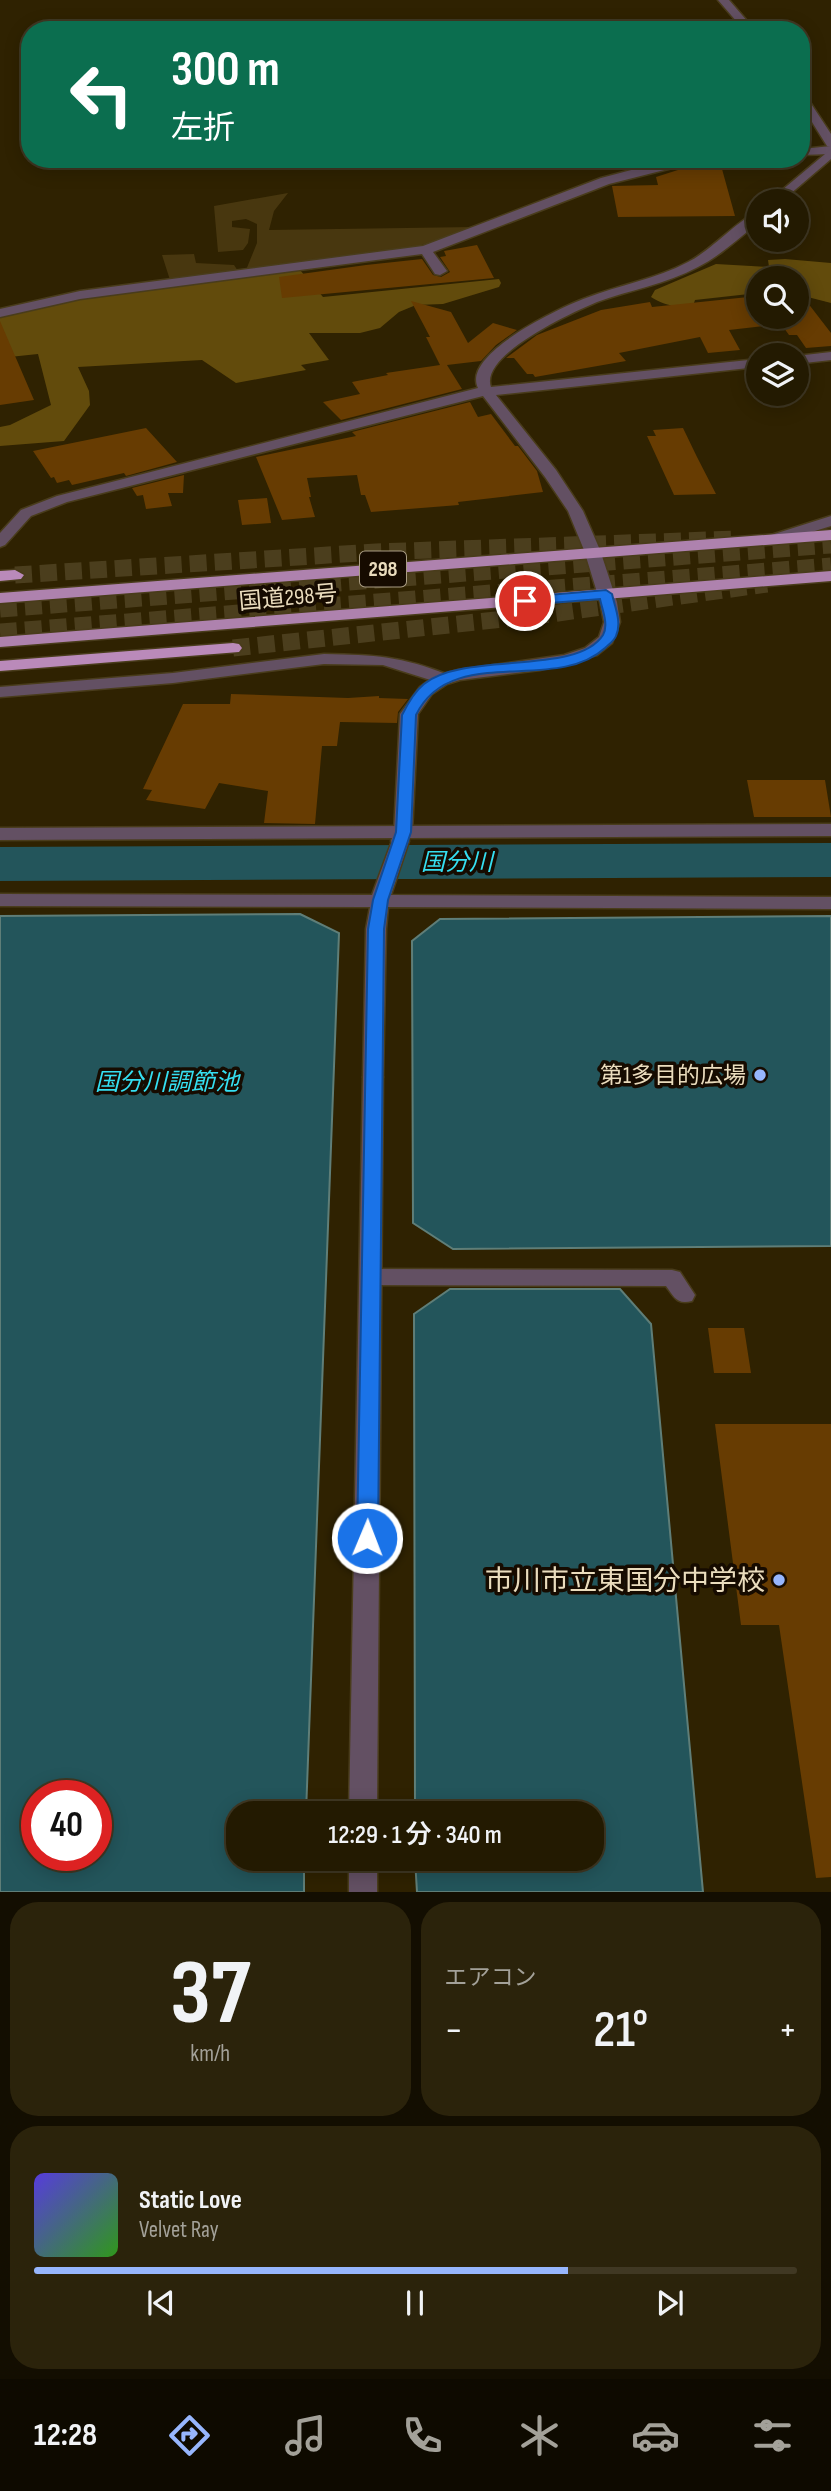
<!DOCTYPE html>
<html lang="ja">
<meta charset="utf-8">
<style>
:root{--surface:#231a01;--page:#2b230b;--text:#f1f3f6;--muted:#a3a199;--line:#403823;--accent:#97b6fd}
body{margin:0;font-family:"Sofia Sans Condensed","Noto Sans JP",sans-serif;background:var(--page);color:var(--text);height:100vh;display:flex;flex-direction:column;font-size:26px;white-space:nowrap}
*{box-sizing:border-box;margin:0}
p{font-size:23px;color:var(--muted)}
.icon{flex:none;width:38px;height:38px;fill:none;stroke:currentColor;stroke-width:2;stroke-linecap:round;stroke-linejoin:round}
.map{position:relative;height:1892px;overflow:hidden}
.panel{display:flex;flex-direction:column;gap:10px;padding:10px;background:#130e01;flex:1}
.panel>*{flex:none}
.banner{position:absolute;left:21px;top:21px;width:789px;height:147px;border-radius:28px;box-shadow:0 4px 18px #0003,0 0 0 2px var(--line);background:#0b6e4f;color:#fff;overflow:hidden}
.tools{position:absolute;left:746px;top:189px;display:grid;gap:14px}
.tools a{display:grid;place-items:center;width:63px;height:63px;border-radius:50%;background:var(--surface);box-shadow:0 4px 18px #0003,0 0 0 2px var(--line);font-size:35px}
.speed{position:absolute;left:21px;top:1780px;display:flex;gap:14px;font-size:35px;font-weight:700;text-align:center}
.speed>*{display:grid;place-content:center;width:91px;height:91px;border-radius:50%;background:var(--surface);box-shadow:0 4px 18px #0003,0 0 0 2px var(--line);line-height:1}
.speed .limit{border:10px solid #d22;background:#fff;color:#111}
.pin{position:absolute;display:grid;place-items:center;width:60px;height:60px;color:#fff;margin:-30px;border:4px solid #fff;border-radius:50%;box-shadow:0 2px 7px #0007}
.me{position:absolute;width:77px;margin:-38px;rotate:1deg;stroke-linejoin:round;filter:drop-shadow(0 0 5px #0008)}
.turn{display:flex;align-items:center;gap:24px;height:147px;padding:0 35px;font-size:32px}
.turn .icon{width:91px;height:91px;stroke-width:2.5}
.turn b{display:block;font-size:49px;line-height:60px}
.big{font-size:52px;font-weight:600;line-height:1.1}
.panel .widget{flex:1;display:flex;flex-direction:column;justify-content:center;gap:10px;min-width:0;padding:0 24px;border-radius:28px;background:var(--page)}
.panel .dial{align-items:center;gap:0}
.dial b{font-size:91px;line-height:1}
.song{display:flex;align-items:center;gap:21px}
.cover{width:84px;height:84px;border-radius:10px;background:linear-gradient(135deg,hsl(250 70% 55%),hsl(110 70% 35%))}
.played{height:7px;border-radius:4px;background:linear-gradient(90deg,var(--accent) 70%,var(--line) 70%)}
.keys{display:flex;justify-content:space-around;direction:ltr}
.heat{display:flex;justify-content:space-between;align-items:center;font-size:38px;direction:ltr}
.panel .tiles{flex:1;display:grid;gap:10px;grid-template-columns:1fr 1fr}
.widget:last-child{grid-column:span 2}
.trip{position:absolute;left:226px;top:1801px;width:378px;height:70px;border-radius:28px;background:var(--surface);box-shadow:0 4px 18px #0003,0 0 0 2px var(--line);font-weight:600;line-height:70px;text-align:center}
.tabs{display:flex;height:112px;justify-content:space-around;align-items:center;background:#0e0a00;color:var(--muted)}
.tabs .icon{width:49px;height:49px}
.tabs .active{color:var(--accent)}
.tabs b{font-size:32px;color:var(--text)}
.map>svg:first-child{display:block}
.green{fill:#48370f}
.forest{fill:#624b0c}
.water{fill:#23555b;stroke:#5f7e78;stroke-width:2;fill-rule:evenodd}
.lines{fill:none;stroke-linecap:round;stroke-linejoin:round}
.river{fill:#23555b;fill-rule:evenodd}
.building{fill:#673c02}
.motorway-tunnel{stroke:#4b3e1d;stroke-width:17;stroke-dasharray:17 8;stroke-linecap:butt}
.minor-casing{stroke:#493c1b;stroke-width:3}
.tertiary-casing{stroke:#493c1b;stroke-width:3}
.trunk-casing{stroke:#493c1b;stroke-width:3}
.motorway-casing{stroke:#493c1b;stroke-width:3}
.minor{fill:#635063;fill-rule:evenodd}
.tertiary{fill:#635063;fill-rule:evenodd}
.trunk{fill:#ae82ae;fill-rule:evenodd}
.motorway{fill:#ba8aba;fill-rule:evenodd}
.route{fill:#1a73e8;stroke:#114b97;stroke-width:2}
.poi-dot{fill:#97b6fd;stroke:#160b00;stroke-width:2.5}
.labels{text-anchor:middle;stroke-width:7;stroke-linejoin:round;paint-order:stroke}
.shield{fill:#160b00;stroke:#aa9d84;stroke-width:2}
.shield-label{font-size:21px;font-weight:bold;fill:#eadcbd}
.street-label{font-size:23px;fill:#eadcbd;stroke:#160b00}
.poi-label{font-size:23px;fill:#eadcbd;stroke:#160b00;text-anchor:end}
.water-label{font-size:24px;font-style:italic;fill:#35dff1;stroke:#160b00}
.near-poi-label{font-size:28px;fill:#eadcbd;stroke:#160b00;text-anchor:end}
</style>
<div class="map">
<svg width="831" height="1893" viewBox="0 0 831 1893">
<rect width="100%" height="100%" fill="#2f2201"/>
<!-- green -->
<path class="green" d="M288 193 274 211 269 230 474 227 416 247 246 270 257 243V224L246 219 232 221V227L250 229 248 243 243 250 218 252 214 206Z
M194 254 196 263 234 265 238 271 170 280 162 255Z"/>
<!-- forest -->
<path class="forest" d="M785 259 831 263V303L796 294V278H758V293L695 300 694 303C677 308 665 306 651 297L655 290 716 264 769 267 768 260Z
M300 270 323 297 499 279 501 283 499 287 443 304 416 305 399 312 380 328 360 333H309L329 360 301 365 306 370 236 383 202 360 78 367 89 391 90 405 64 441 0 446V427L10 425 51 405 38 354 0 358V316L64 301Z"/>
<!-- water -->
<path class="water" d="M300 914 339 933 306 1813H238V1858L304 1859V1892H0V916ZM37 1796H96V1855H37Z
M831 916V1246L453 1249 413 1223 412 941 440 919Z
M450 1289H620L651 1324 703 1892H417L415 1859 592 1858V1813H415L414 1314Z"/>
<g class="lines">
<!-- river -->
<path class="river" d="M831 843V877L0 881V847Z"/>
</g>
<!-- building -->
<path class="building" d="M681 169H722L735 216 618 217 612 186 658 185 656 177Z
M477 245 494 278 282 298 279 277 366 265 422 259 433 275 441 277 450 272 440 257 446 256 444 251Z
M758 296V317H796V299L804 298 831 333V346L806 348 797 335H789L781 324 729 330 740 350 708 353 700 337 619 353 626 361 535 377 533 374H527L514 358H506L537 335 601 310 650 302 652 307Z
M411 301 451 312 468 343 493 323 517 330 496 345 481 361 447 365 462 389 341 420 323 402 360 394 352 382 388 375 386 373 440 365 426 337H430Z
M0 321 34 400 0 405Z
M470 402 478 417 491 414 515 446H518L537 471 543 492 458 502 459 505 371 512 365 495H361L357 475 307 478 311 497H309L315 517 282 520 256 457 356 436 352 432Z
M146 428 177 462 126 476 124 473 72 485 69 480 57 483 54 477 51 478 33 451Z
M683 428 697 457 716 494 674 495 647 436H656L653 430Z
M184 475 183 493H168L172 506 146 509 143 495 137 496 132 488Z
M267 498 271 523 242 525 238 500Z
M231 694 348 698 379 696V698L408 699 398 712 397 723 340 722 337 746H322L315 824 264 823 268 791 219 783 205 809 146 800 152 790 143 789 183 704H230Z
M747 780H825L831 817H754Z
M708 1328H744L751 1373H714Z
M715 1424H831V1877L816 1878 779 1625H741Z"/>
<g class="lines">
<!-- motorway-tunnel -->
<path class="motorway-tunnel" d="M15 575 376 552 737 539
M0 609 831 545
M0 632 831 566
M233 648 551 614 767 584"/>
<defs>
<path id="minor" d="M831 146V154L802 155V149Z
M673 159H708L609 184 433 252 447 271 440 275 435 274 422 254 80 299 0 317V309L80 291 423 246 601 178Z
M831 516V526L773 544 765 539 768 536Z
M324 654C376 655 400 656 449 675L451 679 443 684 383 665 324 664 173 683 0 697V687L173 673Z
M831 824V836L407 838 409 841 391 895 831 897V909L388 907 386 929 383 1077 380 1082H366L363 1077 366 929 370 907 0 906V894L372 895 393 838 0 840V828Z
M371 1269 672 1270 680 1272 695 1295 692 1301C677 1305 674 1297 666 1286L371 1285 363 1283 360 1277 363 1271Z"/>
<path id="tertiary" d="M718 0H729L755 30H744Z
M802 95 806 96 831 134V147L827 146 802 106Z
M831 149V159L782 201H769Z
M758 212V223C739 238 720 256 698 267 666 284 630 290 597 302 573 312 479 355 491 387L758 359V367L496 395 556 470 583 511 600 550 617 602 620 622 612 643 597 655 540 670 460 680 447 684 432 694 418 714 412 832 406 845H394L391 841 394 832 400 714 420 687 435 676 458 670 564 655 585 648 599 637 604 622 600 602 584 550 568 511 545 477 483 396 67 502 31 516 5 545 0 547V533L21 510 57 496 478 388C461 354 561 307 586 298 619 285 656 279 688 262 711 251 737 220 758 212Z
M831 352V360L796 364V356Z
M373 1070 380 1072 383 1077 377 1813H349L363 1077 366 1072Z
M349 1858H377V1893H349Z"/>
<path id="trunk" d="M831 530V540L0 603V593Z
M831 571V581L0 647V637Z"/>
<path id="motorway" d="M15 570 24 575 21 579 0 581V571Z
M233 643 239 644 242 648 239 652 0 671V661Z"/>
</defs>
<!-- minor casing -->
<use href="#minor" class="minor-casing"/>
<!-- tertiary casing -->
<use href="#tertiary" class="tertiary-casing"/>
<!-- trunk casing -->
<use href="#trunk" class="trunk-casing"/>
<!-- motorway casing -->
<use href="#motorway" class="motorway-casing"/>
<!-- minor -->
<use href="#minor" class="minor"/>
<!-- tertiary -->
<use href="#tertiary" class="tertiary"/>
<!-- trunk -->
<use href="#trunk" class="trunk"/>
<!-- motorway -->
<use href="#motorway" class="motorway"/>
</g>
<!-- route -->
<path class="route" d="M606 590 612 594C615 607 622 623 616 636 614 641 609 644 605 648 555 694 451 643 416 715L411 832 388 900 384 929 378 1538 375 1544 367 1547 360 1544 357 1538 368 929 373 900 396 832 402 715C408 703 414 692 424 684 465 651 577 676 603 635 609 625 602 609 600 599L525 605 519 601 525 597Z"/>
<!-- markers -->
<g class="poi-dot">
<circle cx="760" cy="1075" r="7"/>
<circle cx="779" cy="1580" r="7"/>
</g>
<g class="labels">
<!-- shield labels -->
<rect class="shield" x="360" y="551.5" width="46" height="35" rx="5"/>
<g class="shield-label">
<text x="383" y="576">298</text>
</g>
<!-- street labels -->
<g class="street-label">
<text transform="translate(288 597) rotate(-5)" y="8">国道298号</text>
</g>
<!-- poi labels -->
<g class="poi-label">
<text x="746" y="1083">第1多目的広場</text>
</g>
<!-- water labels -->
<g class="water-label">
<text x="457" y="870">国分川</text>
<text x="167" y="1090">国分川調節池</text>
</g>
<!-- near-poi labels -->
<g class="near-poi-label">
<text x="765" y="1590">市川市立東国分中学校</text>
</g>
</g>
</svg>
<div class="tools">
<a><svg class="icon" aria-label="sound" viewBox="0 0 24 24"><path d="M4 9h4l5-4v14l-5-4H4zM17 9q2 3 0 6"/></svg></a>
<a><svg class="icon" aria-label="search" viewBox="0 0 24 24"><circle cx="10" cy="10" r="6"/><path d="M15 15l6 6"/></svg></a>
<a><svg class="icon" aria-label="layers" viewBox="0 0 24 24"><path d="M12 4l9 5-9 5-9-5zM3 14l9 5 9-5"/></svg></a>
</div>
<div class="speed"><div class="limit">40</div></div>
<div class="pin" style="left:525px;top:601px;background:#d93025"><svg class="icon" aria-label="arrive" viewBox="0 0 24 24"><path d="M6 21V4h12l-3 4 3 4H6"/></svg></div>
<svg class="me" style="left:367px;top:1538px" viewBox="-20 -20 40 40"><circle r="17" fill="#1a73e8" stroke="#fff" stroke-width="3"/><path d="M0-11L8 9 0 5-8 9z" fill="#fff"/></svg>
<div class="trip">12:29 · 1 分 · 340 m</div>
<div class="banner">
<div class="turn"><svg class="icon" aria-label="left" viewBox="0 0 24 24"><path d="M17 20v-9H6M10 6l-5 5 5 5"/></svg><div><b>300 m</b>左折</div></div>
</div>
</div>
<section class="panel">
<div class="tiles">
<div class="widget dial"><b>37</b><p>km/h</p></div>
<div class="widget"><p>エアコン</p>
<div class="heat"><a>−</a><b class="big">21°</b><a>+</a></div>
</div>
<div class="widget">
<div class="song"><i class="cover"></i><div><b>Static Love</b><p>Velvet Ray</p></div></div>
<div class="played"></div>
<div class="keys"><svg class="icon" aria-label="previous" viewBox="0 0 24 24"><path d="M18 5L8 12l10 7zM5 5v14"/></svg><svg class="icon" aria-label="pause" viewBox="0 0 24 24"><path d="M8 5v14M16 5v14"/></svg><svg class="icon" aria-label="next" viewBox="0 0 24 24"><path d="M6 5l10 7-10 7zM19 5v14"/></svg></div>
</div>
</div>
</section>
<nav class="tabs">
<b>12:28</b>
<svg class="icon active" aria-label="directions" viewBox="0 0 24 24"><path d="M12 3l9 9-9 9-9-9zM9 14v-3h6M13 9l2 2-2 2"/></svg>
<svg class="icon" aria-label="music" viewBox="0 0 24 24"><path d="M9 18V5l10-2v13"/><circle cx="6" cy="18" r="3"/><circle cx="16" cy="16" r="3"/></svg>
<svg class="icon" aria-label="phone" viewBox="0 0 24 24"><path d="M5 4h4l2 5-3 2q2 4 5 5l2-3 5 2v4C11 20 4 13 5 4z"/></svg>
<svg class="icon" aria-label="climate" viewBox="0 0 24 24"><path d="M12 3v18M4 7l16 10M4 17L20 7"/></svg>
<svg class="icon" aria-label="car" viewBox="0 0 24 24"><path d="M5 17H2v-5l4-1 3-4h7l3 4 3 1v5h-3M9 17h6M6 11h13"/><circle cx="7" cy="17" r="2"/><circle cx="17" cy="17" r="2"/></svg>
<svg class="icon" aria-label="filters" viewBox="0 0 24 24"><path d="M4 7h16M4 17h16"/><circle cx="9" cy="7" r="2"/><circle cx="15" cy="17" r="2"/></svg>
</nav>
